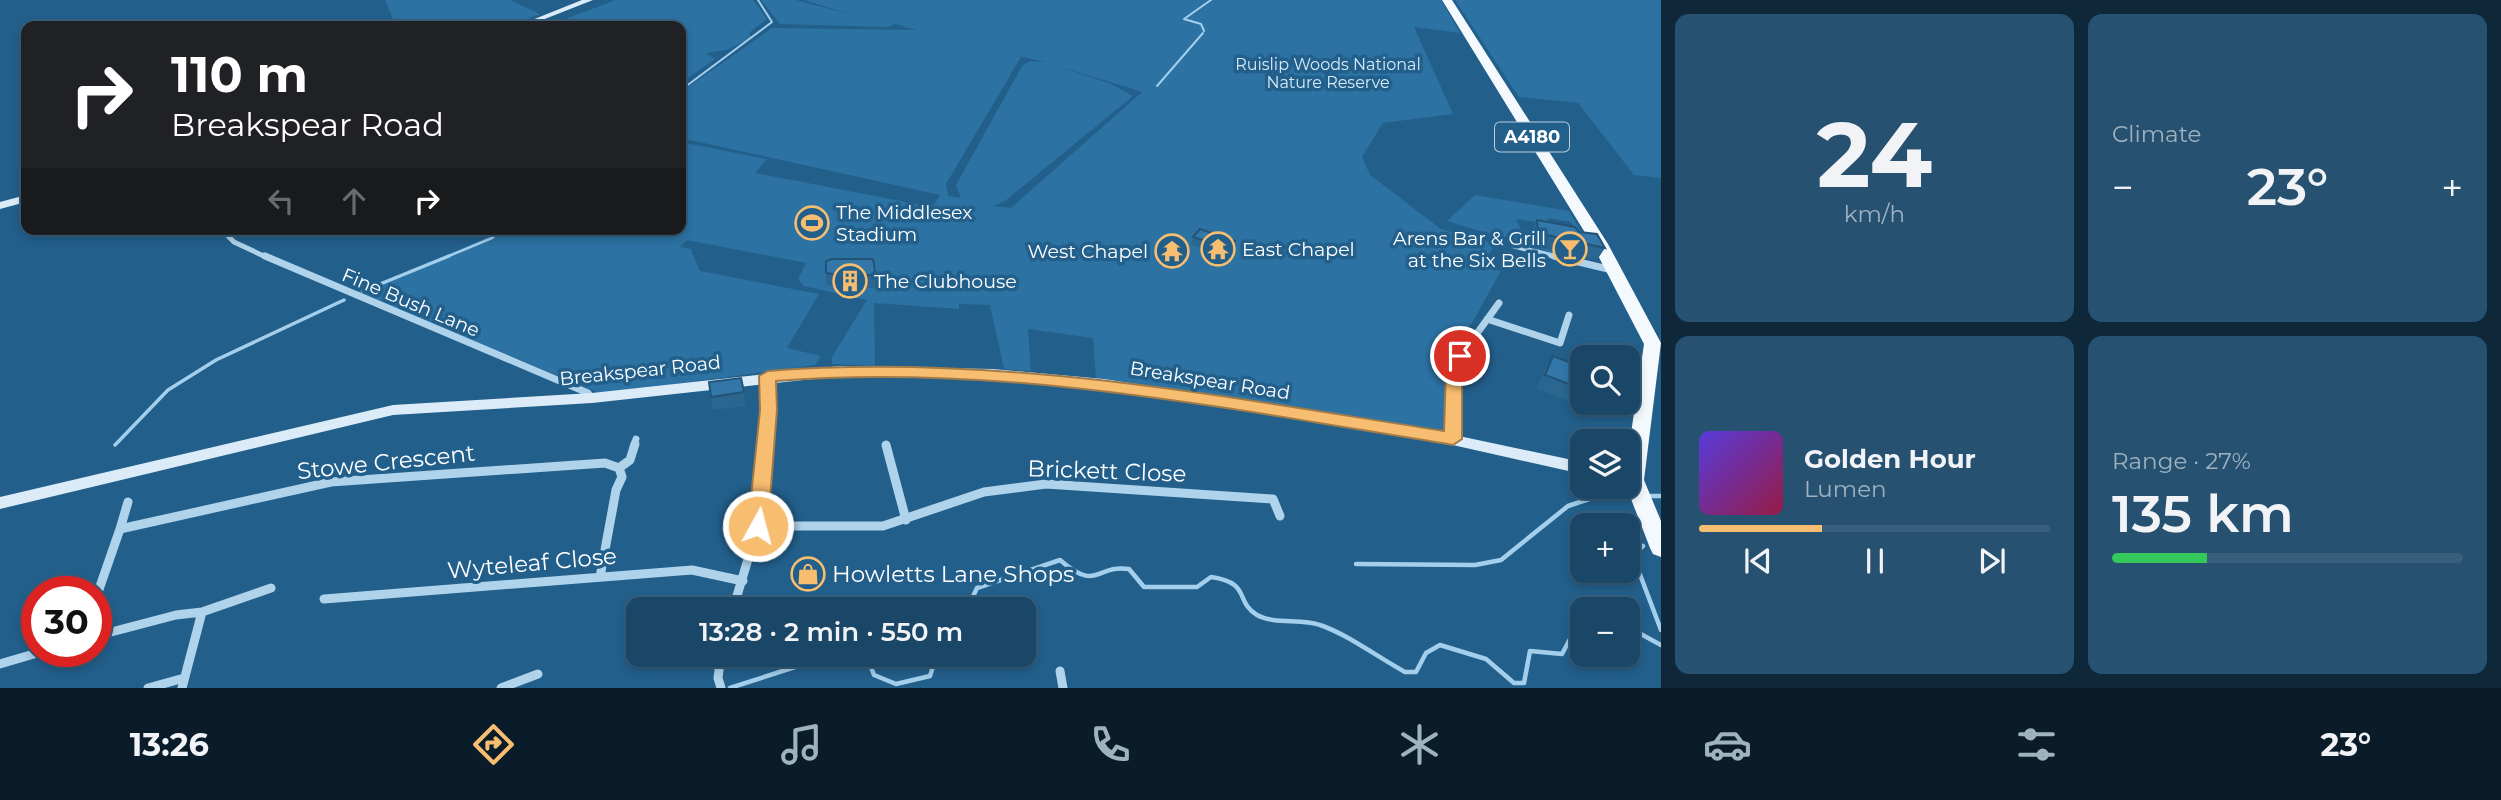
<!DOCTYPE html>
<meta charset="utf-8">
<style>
:root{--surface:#1a4768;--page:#275171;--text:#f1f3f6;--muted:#9fb2c0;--line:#385f7c;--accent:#f7bd71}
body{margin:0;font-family:Montserrat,sans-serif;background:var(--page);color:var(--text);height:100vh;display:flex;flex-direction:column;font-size:26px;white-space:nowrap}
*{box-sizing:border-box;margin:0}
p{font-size:23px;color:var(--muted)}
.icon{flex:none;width:38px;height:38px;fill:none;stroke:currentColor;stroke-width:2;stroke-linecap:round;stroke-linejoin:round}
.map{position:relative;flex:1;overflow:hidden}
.drawer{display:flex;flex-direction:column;gap:14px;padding:14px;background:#0e2739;width:840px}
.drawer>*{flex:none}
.top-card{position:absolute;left:21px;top:21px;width:665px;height:214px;border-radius:14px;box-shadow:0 4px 10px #0003,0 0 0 2px var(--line);background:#202124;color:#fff;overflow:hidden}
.controls{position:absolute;left:1570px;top:345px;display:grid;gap:14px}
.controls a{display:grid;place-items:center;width:70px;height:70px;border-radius:14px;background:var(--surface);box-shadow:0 4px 10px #0003,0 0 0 2px var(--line);font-size:35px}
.speed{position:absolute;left:21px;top:576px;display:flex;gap:14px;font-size:35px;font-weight:700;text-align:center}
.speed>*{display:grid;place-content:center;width:91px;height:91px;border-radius:50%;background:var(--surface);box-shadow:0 4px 10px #0003,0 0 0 2px var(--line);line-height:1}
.speed .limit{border:10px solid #d22;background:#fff;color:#111}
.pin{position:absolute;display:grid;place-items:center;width:60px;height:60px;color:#fff;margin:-30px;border:4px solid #fff;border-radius:50%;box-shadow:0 2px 7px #0007}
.me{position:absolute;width:77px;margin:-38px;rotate:7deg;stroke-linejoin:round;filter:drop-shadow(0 0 5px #0008)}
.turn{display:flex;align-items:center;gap:24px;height:147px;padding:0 35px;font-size:32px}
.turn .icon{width:91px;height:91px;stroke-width:2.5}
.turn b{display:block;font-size:49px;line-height:60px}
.lanes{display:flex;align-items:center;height:66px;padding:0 35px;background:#0003;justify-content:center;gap:35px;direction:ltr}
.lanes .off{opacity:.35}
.big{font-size:52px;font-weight:600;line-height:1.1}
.drawer .card{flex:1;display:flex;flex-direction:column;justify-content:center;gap:10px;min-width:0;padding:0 24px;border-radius:14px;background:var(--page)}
.drawer .dial{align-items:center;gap:0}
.dial b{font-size:91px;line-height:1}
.song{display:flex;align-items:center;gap:21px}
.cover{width:84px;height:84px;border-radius:10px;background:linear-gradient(135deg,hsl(250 70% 55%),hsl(340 70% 35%))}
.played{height:7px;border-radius:4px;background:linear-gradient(90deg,var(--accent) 35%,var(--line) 35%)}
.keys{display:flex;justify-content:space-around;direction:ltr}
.heat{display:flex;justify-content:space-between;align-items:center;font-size:38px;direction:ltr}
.charge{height:10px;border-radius:5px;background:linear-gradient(90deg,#34c759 27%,var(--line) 0)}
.drawer .tiles{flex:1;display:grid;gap:14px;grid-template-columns:repeat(2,1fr)}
.trip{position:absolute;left:626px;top:597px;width:410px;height:70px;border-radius:14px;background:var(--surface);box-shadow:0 4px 10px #0003,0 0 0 2px var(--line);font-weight:600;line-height:70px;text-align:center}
.dock{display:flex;height:112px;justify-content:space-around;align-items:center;background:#0a1c2a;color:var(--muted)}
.dock .icon{width:49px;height:49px}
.dock .current{color:var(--accent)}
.dock b{font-size:32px;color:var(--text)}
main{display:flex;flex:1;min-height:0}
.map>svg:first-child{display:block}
.green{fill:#2c72a3;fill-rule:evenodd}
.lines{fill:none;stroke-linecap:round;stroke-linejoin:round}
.stream-far3{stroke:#a3cfec;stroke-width:2}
.stream-far2{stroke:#a3cfec;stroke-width:2.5}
.stream-far1{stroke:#a3cfec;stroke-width:3.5}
.stream{stroke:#a3cfec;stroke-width:4.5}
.street-far2{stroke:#afd3eb;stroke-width:5}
.street-far1{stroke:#afd3eb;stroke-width:7}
.street{stroke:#afd3eb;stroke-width:9}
.secondary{fill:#dbecf8;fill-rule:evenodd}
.primary{fill:#f4f9fe;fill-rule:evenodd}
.wall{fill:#2b6690}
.shaded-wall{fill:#235376}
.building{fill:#3277a8;stroke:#235376;stroke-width:2}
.route{fill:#f7bd71;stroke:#a17b49;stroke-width:2}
.labels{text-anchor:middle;stroke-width:7;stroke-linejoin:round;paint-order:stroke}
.far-park-label{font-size:16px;fill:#d4e9f8;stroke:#225f8b}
.shield{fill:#225f8b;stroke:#bdcfdc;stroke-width:2}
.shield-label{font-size:18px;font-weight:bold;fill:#fff}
.poi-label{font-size:19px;fill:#fff;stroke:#225f8b;text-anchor:start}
.street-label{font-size:19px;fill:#fff;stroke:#225f8b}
.near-street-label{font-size:23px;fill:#fff;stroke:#225f8b}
.near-poi-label{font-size:23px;fill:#fff;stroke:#225f8b;text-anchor:start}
</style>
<main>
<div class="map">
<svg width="1661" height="688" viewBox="0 0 1661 688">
<rect width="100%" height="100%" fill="#225f8b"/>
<!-- green -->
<path class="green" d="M385 0H510L540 14 510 26H396Z
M616 0H753L767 19 749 33 751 38 727 50 706 53 715 59 681 83V26H546Z
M761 0H796L849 14 804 0H1441L1460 33 1414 27 1453 114 1383 123 1362 157 1370 175 1441 229 1495 244 1484 265 1501 271 1450 362 1448 436 1342 415 1096 378 1093 338 1028 329 1031 371 1004 369 990 305 959 304V309L874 303 875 366 832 364V357L867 300 804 286 798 279 806 263 687 240 680 247 691 249 700 271 819 294 787 348 821 356 815 365 602 394 356 292 489 237 500 229H681V142L767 159 755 173 932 207 940 195 681 138V92L772 28 916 30 895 24 889 27 780 24ZM931 38 1046 62 1030 61 1022 66 956 185 961 198 948 196 946 184 1021 57ZM1052 64 1142 92 1011 208 993 206 1005 201 1133 96 1111 84Z
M1455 0H1661V178L1634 175 1578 103 1519 97Z
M1475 195 1569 211 1585 238 1580 237 1571 222 1547 218 1549 224 1516 219 1521 230 1530 232 1531 242 1522 240V243L1564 253 1566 257 1447 221Z"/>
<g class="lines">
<!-- stream-far3 -->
<path class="stream-far3" d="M1204 31 1201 24 1184 19 1211 0
M1157 86 1203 33
M681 90 772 22 758 0"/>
<!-- stream-far2 -->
<path class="stream-far2" d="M444 258 492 238 503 229"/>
<!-- stream-far1 -->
<path class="stream-far1" d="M363 291 449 256
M115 445 168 390 216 360 344 300"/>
<!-- stream -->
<path class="stream" d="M1649 496H1661
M1643 546 1633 556 1661 630
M1356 564 1475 565 1501 560 1568 506 1598 496H1623
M967 609 977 588 1060 560C1098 593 1095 564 1129 569L1144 587H1197L1211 577C1252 583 1234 601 1257 615 1275 625 1301 618 1320 625 1347 634 1379 658 1405 672H1416L1426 653 1440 645 1486 659 1514 683H1524L1530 651 1562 654 1570 639 1582 636
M1628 627 1661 645
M873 654 869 662 874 675 896 684 930 676 937 654
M730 688 795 667 814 654"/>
<!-- street-far2 -->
<path class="street-far2" d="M221 229 234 242 268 258
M1514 246 1561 258"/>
<!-- street-far1 -->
<path class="street-far1" d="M265 256 588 393 592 398
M1554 256 1612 270
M1487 319 1560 343 1569 315
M1453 439 1454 371 1460 357 1499 303
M634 445 636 439
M765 445 768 377"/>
<!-- street -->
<path class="street" d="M886 445 906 520
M619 468 630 460 635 444
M758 526H883L984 492 1046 484 1273 499 1280 516
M120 529 128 502
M96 598 120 529 331 482 605 463 619 468 622 477 616 490 600 577
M324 599 692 570 743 581
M733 609 758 526 765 444
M96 636 176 615 202 612 271 588
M721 654 718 678 721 688
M0 664 44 651
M1060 671 1063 688
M148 688 184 678
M182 688 202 612
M501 688 538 674"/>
<!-- secondary -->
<path class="secondary" d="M582 0H593L527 26H517Z
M26 195V202L0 209V202Z
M840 366 993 369 1104 379 1426 429 1582 462V474L1426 439 1104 389 993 379 840 376 592 403 393 415 0 509V497L393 405 592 393Z"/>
<!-- primary -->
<path class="primary" d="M1442 0H1452L1608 244 1661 343 1644 480 1661 521V557L1653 554 1650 548 1626 486 1628 454 1644 344 1592 244Z"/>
</g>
<!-- wall -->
<path class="wall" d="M1537 220 1579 232 1605 248 1597 260 1531 245 1530 232Z
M1193 237 1235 241 1232 249 1226 256 1191 245Z
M826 261 875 275V288H863V291L826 285Z
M1553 356 1582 367V402H1597L1592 409 1536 389 1545 370Z
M709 382 744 392 745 406 713 410Z"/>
<!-- shaded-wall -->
<path class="shaded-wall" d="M1235 241 1232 249 1226 256 1228 248Z"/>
<!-- building -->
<path class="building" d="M1537 220 1575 227 1579 232 1597 234 1605 248 1538 233Z
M1200 229 1235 241 1228 248 1193 237Z
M832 259H873L874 264 875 275H863V278L826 273V261Z
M1553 356 1582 367V389L1545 375Z
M741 378 744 392 711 397 709 382Z"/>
<!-- route -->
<path class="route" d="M1460 351 1468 356 1462 371V439L1453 445C1229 409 1004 363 776 381L777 410 768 526 765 531H751L748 526 760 410 759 376 768 371C998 353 1218 396 1444 431L1446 371 1454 353Z"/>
<!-- icons -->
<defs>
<symbol id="stadium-ring" viewBox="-11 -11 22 22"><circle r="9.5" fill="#225f8b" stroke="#f7bd71" stroke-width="1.5"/><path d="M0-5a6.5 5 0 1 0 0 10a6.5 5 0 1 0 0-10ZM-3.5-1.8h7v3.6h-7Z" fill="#f7bd71"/></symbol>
<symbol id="temple-ring" viewBox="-11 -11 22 22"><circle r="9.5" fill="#225f8b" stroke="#f7bd71" stroke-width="1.5"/><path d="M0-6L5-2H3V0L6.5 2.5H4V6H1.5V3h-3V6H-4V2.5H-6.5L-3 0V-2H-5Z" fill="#f7bd71"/></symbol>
<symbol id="bar-ring" viewBox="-11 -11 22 22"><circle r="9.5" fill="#225f8b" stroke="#f7bd71" stroke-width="1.5"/><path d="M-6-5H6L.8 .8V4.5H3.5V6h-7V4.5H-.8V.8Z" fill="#f7bd71"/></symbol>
<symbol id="building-ring" viewBox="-11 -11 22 22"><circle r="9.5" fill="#225f8b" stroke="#f7bd71" stroke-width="1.5"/><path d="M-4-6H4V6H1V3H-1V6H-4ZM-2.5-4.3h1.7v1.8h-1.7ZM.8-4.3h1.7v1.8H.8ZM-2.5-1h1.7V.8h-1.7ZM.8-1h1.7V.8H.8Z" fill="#f7bd71"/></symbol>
<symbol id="shop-ring" viewBox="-11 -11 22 22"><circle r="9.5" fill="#225f8b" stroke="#f7bd71" stroke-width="1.5"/><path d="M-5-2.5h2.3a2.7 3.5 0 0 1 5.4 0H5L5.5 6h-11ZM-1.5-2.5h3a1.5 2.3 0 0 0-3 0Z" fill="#f7bd71"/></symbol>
</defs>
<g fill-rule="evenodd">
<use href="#stadium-ring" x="793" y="204" width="38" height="38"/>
<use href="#temple-ring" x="1199" y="230" width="38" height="38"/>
<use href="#bar-ring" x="1551" y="230" width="38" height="38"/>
<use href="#temple-ring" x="1153" y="232" width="38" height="38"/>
<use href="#building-ring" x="831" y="262" width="38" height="38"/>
<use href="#shop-ring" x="789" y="555" width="38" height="38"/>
</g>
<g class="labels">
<!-- far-park labels -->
<g class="far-park-label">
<text x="1328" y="70">Ruislip Woods National<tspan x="1328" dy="18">Nature Reserve</tspan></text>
</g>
<!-- shield labels -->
<rect class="shield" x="1495" y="122.5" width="74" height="29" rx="5"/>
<g class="shield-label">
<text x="1532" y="143">A4180</text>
</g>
<!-- poi labels -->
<g class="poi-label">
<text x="836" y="219">The Middlesex<tspan x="836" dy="22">Stadium</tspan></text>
<text x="1546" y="245" text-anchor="end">Arens Bar &amp; Grill<tspan x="1546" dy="22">at the Six Bells</tspan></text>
<text x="1242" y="256">East Chapel</text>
<text x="1148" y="258" text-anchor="end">West Chapel</text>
<text x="874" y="288">The Clubhouse</text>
</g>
<!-- street labels -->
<g class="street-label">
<text transform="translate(411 302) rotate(23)" y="7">Fine Bush Lane</text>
<text transform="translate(640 370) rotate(-6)" y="7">Breakspear Road</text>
<text transform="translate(1210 380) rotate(9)" y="7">Breakspear Road</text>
</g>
<!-- near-street labels -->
<g class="near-street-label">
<text transform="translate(386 462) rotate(-6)" y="8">Stowe Crescent</text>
<text transform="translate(1107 471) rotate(2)" y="8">Brickett Close</text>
<text transform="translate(532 563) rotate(-5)" y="8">Wyteleaf Close</text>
</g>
<!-- near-poi labels -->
<g class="near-poi-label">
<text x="832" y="582">Howletts Lane Shops</text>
</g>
</g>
</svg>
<div class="controls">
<a><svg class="icon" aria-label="search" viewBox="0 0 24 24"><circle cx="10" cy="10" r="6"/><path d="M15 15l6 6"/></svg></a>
<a><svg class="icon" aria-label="layers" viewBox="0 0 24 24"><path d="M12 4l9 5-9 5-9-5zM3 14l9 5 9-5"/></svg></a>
<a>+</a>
<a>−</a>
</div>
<div class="speed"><div class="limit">30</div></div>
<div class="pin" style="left:1460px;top:356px;background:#d93025"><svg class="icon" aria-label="arrive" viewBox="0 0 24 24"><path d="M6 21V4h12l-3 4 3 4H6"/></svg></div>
<svg class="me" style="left:758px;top:526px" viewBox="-20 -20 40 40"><circle r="17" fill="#f7bd71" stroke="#fff" stroke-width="3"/><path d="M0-11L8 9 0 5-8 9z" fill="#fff"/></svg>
<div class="trip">13:28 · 2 min · 550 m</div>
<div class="top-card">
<div class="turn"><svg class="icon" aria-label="right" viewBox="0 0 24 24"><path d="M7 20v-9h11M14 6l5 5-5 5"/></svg><div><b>110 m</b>Breakspear Road</div></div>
<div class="lanes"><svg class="icon off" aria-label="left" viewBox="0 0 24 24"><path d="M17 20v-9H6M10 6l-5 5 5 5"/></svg><svg class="icon off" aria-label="ahead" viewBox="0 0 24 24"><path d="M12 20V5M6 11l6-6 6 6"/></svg><svg class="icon" aria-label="right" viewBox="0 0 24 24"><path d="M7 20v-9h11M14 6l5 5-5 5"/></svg></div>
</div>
</div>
<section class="drawer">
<div class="tiles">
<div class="card dial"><b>24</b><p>km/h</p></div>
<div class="card"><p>Climate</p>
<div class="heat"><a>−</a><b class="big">23°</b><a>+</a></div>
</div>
<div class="card">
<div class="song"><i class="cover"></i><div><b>Golden Hour</b><p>Lumen</p></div></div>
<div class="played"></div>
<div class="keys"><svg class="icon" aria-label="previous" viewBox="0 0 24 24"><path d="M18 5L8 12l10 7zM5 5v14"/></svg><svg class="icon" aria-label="pause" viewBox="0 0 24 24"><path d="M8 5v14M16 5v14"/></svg><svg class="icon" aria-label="next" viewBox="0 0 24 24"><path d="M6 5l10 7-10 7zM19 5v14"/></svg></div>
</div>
<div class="card"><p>Range · 27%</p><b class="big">135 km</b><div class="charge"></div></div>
</div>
</section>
</main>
<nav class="dock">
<b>13:26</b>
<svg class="icon current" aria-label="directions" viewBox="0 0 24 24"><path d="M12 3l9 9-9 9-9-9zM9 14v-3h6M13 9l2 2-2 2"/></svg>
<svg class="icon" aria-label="music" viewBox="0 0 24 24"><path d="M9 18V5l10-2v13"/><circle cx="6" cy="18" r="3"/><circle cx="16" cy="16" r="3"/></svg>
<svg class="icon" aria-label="phone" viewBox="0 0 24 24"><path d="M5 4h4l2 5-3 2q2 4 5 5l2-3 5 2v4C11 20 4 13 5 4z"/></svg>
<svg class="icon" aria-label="climate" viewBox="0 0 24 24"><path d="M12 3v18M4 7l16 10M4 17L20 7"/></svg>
<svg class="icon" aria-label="car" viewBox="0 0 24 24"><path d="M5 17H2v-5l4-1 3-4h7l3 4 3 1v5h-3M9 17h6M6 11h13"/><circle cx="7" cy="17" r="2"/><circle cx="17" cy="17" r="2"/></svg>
<svg class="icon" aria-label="filters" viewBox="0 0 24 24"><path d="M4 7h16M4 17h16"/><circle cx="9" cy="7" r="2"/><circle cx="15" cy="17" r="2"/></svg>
<b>23°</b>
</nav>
